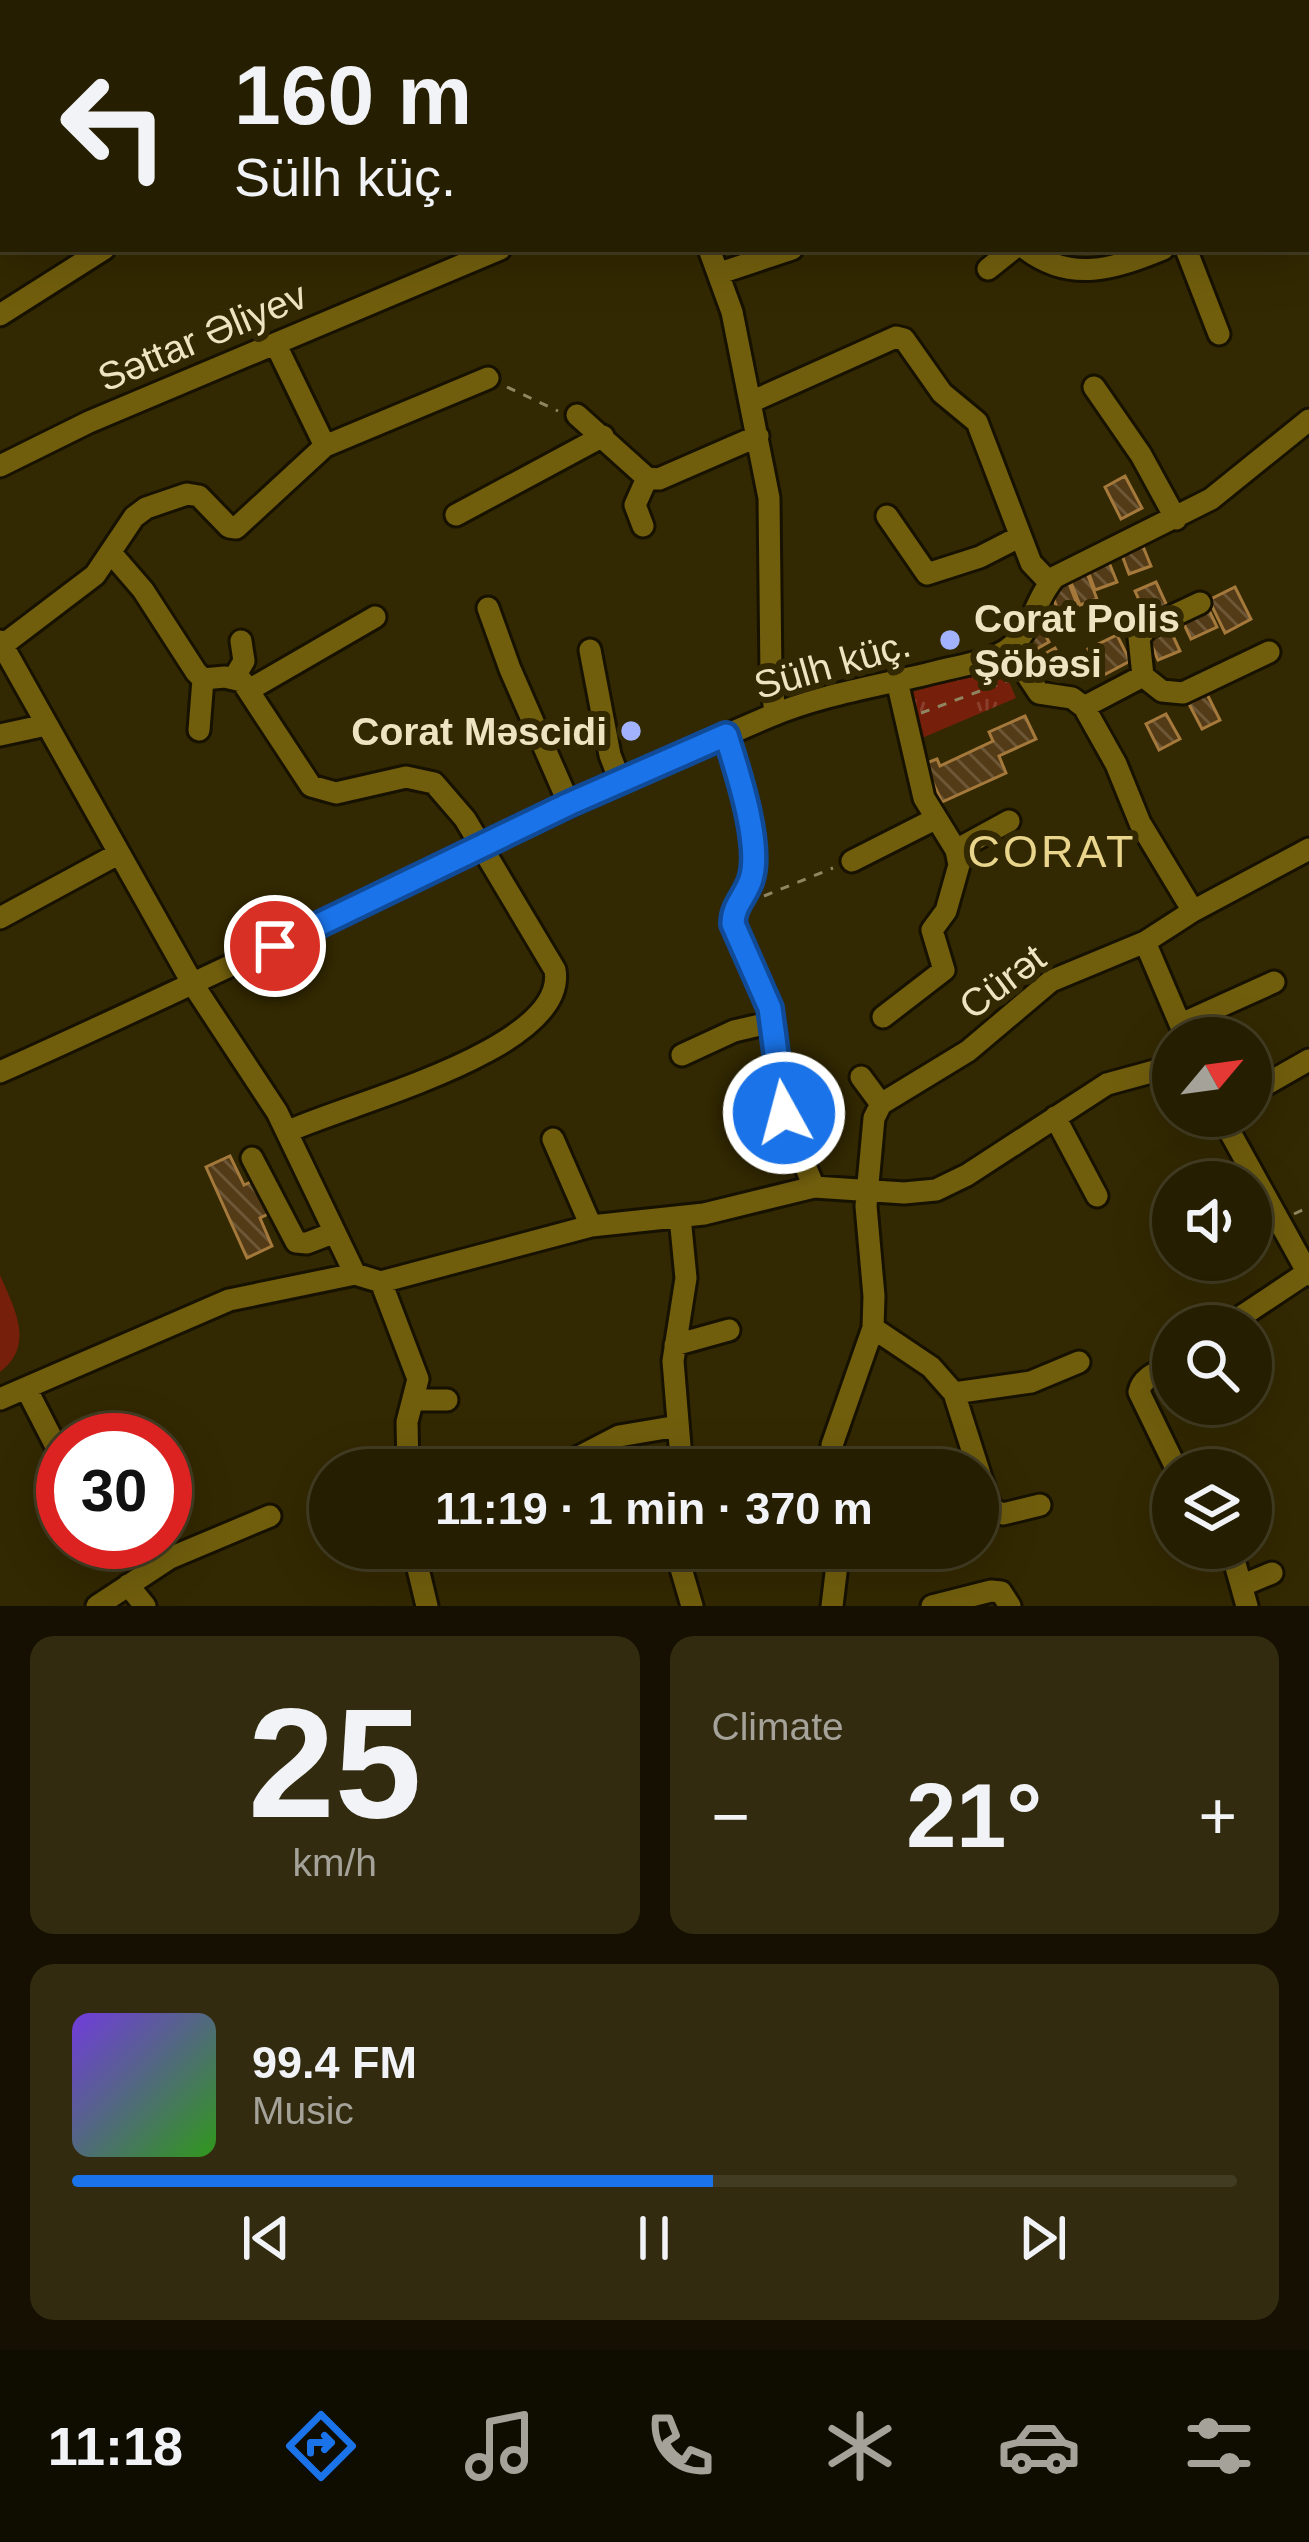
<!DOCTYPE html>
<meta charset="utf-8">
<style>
:root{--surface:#261e01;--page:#322b10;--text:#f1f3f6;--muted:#a4a299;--line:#423c23;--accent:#1a73e8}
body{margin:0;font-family:Arial,sans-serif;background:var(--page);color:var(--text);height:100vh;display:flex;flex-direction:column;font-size:45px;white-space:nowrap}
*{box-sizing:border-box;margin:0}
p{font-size:39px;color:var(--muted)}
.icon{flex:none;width:66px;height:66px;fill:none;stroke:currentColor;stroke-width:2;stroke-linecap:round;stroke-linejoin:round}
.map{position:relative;height:1606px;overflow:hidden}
.side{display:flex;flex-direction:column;gap:30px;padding:30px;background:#151001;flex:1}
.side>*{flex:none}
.guide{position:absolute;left:0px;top:0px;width:1311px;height:252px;box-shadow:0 12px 48px #0002,0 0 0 3px var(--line);background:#261e01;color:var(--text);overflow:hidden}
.needle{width:78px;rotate:61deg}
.buttons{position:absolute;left:1152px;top:1017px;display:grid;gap:24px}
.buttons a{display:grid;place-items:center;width:120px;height:120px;border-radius:50%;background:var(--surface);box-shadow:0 12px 48px #0002,0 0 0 3px var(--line);font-size:60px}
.speed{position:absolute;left:36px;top:1413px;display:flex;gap:24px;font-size:60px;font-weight:700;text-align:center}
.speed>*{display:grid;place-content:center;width:156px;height:156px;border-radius:50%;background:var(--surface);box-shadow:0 12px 48px #0002,0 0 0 3px var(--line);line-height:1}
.speed .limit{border:18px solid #d22;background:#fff;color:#111}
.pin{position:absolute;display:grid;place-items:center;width:102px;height:102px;color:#fff;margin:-51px;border:6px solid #fff;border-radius:50%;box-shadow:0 3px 12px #0007}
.me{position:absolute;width:132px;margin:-66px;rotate:353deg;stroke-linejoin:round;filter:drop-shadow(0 0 9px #0008)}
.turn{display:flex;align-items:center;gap:42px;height:252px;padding:0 36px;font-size:54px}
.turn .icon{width:156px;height:156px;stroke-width:2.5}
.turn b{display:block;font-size:84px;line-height:102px}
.big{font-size:90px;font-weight:700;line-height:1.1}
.side .tile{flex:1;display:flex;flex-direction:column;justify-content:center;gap:18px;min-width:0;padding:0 42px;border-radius:24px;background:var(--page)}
.side .dial{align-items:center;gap:0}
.dial b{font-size:156px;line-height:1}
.song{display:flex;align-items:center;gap:36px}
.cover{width:144px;height:144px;border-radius:18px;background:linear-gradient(135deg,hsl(260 70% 55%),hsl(110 70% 35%))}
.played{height:12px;border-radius:6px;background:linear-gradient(90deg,var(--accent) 55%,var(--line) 55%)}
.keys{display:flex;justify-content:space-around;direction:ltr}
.heat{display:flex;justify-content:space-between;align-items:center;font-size:66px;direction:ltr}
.side .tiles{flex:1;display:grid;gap:30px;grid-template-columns:1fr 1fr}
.tile:last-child{grid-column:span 2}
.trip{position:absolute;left:309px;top:1449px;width:690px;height:120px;border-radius:60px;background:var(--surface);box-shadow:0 12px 48px #0002,0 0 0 3px var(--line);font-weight:700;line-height:120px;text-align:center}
.dock{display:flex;height:192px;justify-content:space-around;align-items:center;background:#0f0c00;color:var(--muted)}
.dock .icon{width:84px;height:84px}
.dock .selected{color:var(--accent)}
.dock b{font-size:54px;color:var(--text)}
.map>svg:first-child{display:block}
.grass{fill:#761f0b}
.park{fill:url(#park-tufts)}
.building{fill:url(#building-back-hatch);stroke:#a4793b;stroke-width:3}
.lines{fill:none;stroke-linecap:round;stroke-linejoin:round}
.minor-casing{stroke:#171100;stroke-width:27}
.path{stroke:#8f8560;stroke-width:3;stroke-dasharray:9 9;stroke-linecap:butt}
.minor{stroke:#715e0d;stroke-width:21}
.route-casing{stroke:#114b97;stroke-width:30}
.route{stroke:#1a73e8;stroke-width:21}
.poi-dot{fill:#a2b2fd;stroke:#322801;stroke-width:4.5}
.labels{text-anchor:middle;stroke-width:12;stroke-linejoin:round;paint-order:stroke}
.street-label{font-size:39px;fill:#eee4c1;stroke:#322801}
.poi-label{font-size:39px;font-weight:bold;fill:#eee4c1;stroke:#322801;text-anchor:start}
.quarter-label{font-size:45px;letter-spacing:3px;fill:#ead58c;stroke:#322801}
</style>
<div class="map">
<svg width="1309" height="1606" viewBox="0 0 1309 1606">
<defs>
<pattern id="park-tufts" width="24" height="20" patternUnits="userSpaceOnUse" patternTransform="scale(3)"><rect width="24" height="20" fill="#761f0b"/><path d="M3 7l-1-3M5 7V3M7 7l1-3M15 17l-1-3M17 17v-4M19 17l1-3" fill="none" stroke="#8a3f2d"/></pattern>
<pattern id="building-back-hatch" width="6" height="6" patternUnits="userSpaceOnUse" patternTransform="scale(3)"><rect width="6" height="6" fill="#543b17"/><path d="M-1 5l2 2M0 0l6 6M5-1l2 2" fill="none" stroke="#6d5737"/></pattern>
</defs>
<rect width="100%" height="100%" fill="#322801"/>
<!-- grass -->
<path class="grass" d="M0 1275C14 1308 36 1345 0 1372Z"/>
<!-- park -->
<path class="park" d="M1002 665 1016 698 922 738 909 693Z"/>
<!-- building -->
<path class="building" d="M1125 476 1142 508 1121 519 1105 487Z
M1140 539 1151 566 1129 574 1119 547Z
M1106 555 1117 582 1095 590 1085 563Z
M1085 568 1097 599 1080 605 1068 575Z
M1068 581 1077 604 1058 611 1050 588Z
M1156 582 1168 608 1147 618 1135 591Z
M1235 587 1251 619 1225 633 1209 600Z
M1207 606 1217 627 1191 639 1181 618Z
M1168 625 1180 651 1158 660 1147 634Z
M1042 629 1049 642 1033 651 1026 637Z
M1117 635 1130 661 1102 676 1088 649Z
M1055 648 1067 670 1051 679 1039 657Z
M1207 694 1220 720 1202 729 1189 704Z
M1166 714 1180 739 1159 750 1146 724Z
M1025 716 1036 739 999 756 1006 773 942 802 924 764 937 759 940 766 993 741 989 732Z
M230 1156 244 1185 255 1180 270 1213 260 1218 272 1246 247 1258 206 1167Z"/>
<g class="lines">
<defs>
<path id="minor" d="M478 0 480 3
M879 0 881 3
M1039 0 1040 3
M239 3 246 0
M659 3 662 0
M1163 3 1166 0
M0 136 3 134
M1308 187H1309
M709 249 732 312 769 498 771 677 775 714
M1026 249C1071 283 1114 269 1163 249
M1186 249 1219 334
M988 269 1013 249
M720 273 792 249
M0 315 104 249
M276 345 325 446
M1094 387 1141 455 1176 519
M751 402 896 337 904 339 942 393 977 422 1031 563 1050 583
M577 415 647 478 659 479 758 436
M0 466 89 422 500 249
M456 515 603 436
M887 516 927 574 980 557 1019 537
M643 526 635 505 647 478
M111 553 143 590 196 672 203 679 225 677 242 681 311 786 336 793 406 777 434 783 465 819 555 970C569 1050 342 1105 287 1132
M488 608 510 669 569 804
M0 641 194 986 277 1112 355 1274
M3 645 95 575 134 517 146 508 187 494 199 496 229 527 236 528 325 446 488 378
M1009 648 1039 693 1072 698 1084 707 1116 764 1140 823 1193 911
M590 650 610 755 620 781
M1143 676 1139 638 1147 628 1200 603
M234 678 244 661 241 641
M249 690 375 617
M1084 707 1143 676 1162 691 1183 693 1269 652
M199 730 203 679
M0 735 46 725
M726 735C738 769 761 844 751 879 746 896 733 905 733 924L765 993 773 1022 783 1113 814 1187
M956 850 1009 821
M852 861 935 819
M0 918 118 854
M1145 942 1186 1038
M883 1017 944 970 932 930 946 911 959 865 956 850 924 798 897 681
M1181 1024 1274 982
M682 1055 734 1031 773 1022
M0 1072C258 957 509 828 768 717 822 694 879 686 935 672 958 666 984 663 1005 651 1032 635 1034 599 1055 577L1211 499 1309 420
M861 1077 881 1104
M1251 1093 1309 1060
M1221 1116 1309 1275
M1055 1117 1097 1196
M553 1139 591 1226
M252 1158 296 1242 307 1243 333 1233
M680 1217 686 1278 673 1361 682 1470
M381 1282 418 1379 407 1422 408 1470
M1227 1326 1308 1272
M873 1328 931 1367 954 1393 991 1509 1003 1514 1040 1505
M675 1345 729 1330
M1173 1364C1160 1371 1142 1376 1139 1392L1177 1470
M26 1388 63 1460
M954 1393 1031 1382 1079 1362
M0 1399 229 1300 355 1274 381 1282 591 1226 704 1214 814 1187 904 1193 936 1190 967 1175 1107 1084 1173 1066
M415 1400H447
M567 1463 619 1436 678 1426
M832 1470V1445L873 1328 874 1296 866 1206 874 1118 881 1104 968 1051 1051 981 1145 942 1193 911 1309 849
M413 1548 427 1606
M675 1548 692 1606
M1232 1553 1247 1606
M128 1585 145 1606
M1243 1585 1272 1573
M97 1606 170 1558 270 1516
M832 1606 839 1548
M932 1606 991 1591 1001 1592 1010 1606"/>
</defs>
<!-- minor casing -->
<use href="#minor" class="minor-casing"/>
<!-- path -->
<path class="path" d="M507 387 558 411
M921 713 1007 681
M764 896 833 868
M1294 1214 1309 1207"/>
<!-- minor -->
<use href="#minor" class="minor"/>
</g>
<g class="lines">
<defs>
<path id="route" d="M275 946 569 804 726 735C737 770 762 844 751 879 746 896 733 905 733 924L770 1008 784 1113"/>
</defs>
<!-- route casing -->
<use href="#route" class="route-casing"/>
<!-- route -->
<use href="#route" class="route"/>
</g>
<!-- markers -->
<g class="poi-dot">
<circle cx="950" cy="640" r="12"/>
<circle cx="631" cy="731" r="12"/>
</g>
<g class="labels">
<!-- street labels -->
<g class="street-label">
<text transform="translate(202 336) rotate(-23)" y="14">Səttar Əliyev</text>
<text transform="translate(832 664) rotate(-16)" y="14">Sülh küç.</text>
<text transform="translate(1002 981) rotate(-37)" y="14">Cürət</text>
</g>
<!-- poi labels -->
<g class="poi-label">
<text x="974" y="632">Corat Polis<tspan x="974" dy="45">Şöbəsi</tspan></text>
<text x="607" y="745" text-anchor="end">Corat Məscidi</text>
</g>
<!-- quarter labels -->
<g class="quarter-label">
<text x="1052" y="867">CORAT</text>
</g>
</g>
</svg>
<div class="buttons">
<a><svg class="needle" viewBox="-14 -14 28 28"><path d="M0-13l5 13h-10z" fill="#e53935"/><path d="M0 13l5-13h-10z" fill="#a4a299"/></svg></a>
<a><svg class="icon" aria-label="sound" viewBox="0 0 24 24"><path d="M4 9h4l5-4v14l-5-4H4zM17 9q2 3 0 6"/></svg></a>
<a><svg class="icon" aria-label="search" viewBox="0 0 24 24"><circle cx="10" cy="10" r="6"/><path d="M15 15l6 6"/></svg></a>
<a><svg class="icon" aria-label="layers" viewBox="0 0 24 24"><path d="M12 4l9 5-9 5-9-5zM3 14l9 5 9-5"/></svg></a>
</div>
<div class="speed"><div class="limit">30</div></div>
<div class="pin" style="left:275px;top:946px;background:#d93025"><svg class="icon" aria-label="arrive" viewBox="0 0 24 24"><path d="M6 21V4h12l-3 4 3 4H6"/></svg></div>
<svg class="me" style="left:784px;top:1113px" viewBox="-20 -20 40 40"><circle r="17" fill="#1a73e8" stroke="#fff" stroke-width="3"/><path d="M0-11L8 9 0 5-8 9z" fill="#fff"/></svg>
<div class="trip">11:19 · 1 min · 370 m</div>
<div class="guide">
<div class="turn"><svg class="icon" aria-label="left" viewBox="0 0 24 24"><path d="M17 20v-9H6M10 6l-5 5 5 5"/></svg><div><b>160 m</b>Sülh küç.</div></div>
</div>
</div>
<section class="side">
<div class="tiles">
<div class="tile dial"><b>25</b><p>km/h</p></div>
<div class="tile"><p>Climate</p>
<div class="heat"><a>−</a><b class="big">21°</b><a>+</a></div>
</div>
<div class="tile">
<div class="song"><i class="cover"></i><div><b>99.4 FM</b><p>Music</p></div></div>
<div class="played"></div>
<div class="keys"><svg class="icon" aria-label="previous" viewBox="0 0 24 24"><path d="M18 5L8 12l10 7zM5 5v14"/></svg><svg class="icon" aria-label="pause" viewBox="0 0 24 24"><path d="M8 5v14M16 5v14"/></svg><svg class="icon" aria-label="next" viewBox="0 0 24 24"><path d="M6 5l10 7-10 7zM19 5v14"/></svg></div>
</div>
</div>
</section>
<nav class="dock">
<b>11:18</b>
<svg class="icon selected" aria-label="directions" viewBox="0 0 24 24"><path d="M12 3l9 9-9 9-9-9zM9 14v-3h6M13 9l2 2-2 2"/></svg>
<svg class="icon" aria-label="music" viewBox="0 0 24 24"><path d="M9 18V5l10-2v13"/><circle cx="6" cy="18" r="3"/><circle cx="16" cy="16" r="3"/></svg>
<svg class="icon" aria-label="phone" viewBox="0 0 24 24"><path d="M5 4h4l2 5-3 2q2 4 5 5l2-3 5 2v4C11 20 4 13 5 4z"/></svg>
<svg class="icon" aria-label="climate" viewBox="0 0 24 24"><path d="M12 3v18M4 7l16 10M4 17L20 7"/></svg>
<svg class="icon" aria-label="car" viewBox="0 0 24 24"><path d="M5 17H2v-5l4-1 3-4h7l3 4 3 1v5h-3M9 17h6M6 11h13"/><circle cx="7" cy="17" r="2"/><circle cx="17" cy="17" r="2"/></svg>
<svg class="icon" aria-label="filters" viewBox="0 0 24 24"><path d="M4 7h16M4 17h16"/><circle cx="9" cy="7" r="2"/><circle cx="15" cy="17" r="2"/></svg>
</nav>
